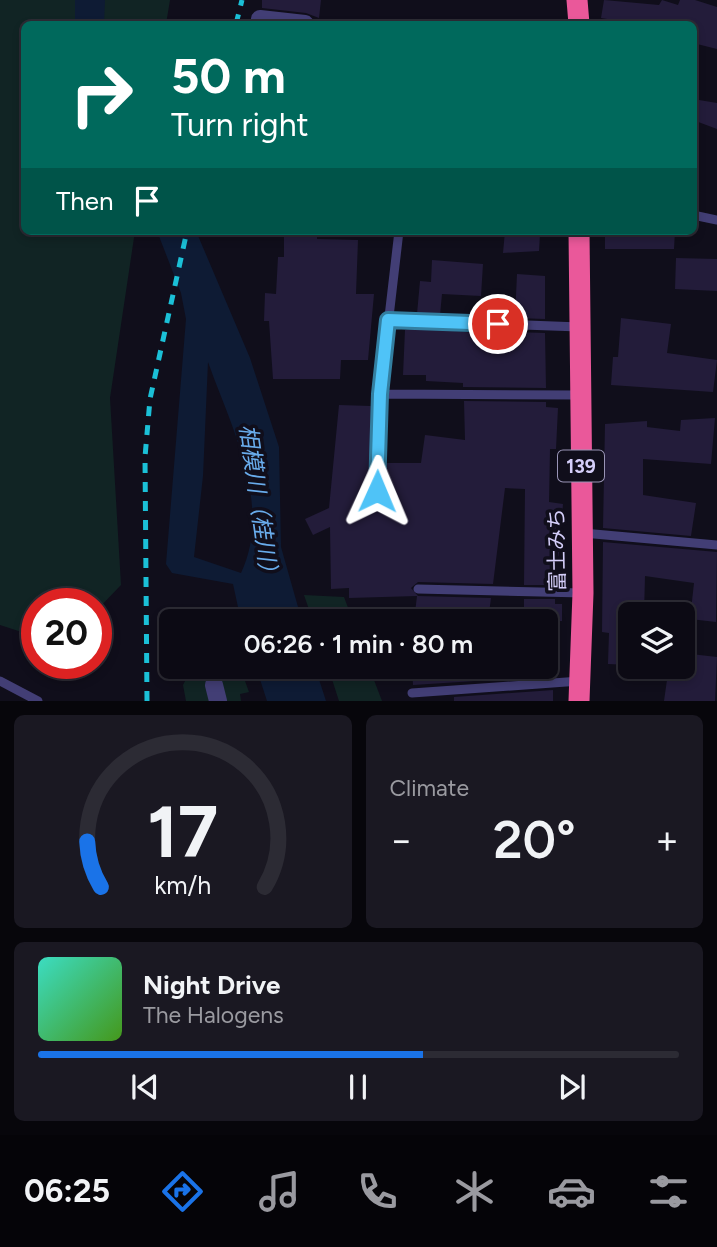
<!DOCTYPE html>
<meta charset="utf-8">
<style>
:root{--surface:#0c0a14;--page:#1a1822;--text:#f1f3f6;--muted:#9a9aa0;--line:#2c2b34;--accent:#1a73e8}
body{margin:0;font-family:Figtree,"Noto Sans JP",sans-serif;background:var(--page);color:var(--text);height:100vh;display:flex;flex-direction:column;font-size:26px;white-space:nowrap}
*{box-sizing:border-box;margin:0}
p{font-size:23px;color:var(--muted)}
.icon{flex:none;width:38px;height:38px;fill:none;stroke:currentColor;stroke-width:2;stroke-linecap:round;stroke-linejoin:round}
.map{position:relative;height:701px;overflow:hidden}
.sheet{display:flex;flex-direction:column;gap:14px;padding:14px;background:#07060b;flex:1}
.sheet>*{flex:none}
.guide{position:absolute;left:21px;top:21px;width:676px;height:214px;border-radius:10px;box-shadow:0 4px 10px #0003,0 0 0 2px var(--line);background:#00695c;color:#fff;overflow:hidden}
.tools{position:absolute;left:618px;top:602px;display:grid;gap:14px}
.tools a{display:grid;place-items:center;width:77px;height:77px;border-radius:10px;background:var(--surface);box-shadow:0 4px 10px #0003,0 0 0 2px var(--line);font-size:35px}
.speed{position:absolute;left:21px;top:588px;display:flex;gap:14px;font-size:35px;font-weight:700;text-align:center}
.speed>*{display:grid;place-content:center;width:91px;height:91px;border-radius:50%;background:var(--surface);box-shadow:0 4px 10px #0003,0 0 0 2px var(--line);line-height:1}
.speed .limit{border:10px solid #d22;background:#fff;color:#111}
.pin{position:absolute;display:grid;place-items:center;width:60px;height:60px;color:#fff;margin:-30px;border:4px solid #fff;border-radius:50%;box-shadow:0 2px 7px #0007}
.me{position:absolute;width:77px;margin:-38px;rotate:1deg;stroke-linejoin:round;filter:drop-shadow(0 0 5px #0008)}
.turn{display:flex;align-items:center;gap:24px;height:147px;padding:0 35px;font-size:32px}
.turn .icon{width:91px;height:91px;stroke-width:2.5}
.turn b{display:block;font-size:49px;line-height:60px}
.then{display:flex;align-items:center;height:66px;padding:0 35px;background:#0003;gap:14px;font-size:26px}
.big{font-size:52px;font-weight:600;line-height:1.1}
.sheet .card{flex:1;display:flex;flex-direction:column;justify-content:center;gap:10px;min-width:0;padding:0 24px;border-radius:10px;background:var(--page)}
.sheet .dial{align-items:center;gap:0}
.dial svg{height:182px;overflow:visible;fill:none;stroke:var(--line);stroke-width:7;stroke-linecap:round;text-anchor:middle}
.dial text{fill:var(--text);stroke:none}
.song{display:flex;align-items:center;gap:21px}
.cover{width:84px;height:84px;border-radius:10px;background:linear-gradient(135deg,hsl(170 70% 55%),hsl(100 70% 35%))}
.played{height:7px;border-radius:4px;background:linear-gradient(90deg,var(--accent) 60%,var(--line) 60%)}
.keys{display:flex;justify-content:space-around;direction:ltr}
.heat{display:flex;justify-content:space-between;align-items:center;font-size:38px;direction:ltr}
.sheet .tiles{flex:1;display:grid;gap:14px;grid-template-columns:1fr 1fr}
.card:last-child{grid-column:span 2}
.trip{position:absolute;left:159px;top:609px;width:399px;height:70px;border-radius:10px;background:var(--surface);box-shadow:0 4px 10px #0003,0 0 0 2px var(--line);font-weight:600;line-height:70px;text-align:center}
.dock{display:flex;height:112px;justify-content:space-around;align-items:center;background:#050408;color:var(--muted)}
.dock .icon{width:49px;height:49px}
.dock .active{color:var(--accent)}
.dock b{font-size:32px;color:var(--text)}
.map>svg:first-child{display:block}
.green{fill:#112424}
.water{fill:#0e1b34;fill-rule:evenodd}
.building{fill:#231c3a}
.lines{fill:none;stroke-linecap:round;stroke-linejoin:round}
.lane{stroke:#423e75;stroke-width:9}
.street{stroke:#423e75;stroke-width:18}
.highway{stroke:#ea589a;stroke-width:21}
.rail{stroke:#1bc0d7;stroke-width:5;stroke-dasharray:10 9;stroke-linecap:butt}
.route-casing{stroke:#337fa1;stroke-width:18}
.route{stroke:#4fc3f7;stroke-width:12}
.labels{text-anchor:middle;stroke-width:7;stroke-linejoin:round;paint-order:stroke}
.shield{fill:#100e1b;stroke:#9994b6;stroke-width:2}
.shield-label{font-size:19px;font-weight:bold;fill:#d4cef9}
.street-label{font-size:21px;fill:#d4cef9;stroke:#100e1b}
.water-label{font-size:23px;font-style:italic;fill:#69acec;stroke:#100e1b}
</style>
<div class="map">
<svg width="717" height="701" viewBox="0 0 717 701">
<rect width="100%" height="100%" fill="#100e1b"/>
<!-- green -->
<path class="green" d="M0 0H170L166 24H24V231H135L110 398 121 585 96 611V604H37V637L0 625Z
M304 595 344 597 353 621H313Z
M216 667H240L249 692 240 694 241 701H186L183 685 189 673Z
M328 667H369L382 701H339Z"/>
<!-- water -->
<path class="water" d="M75 0H105L104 24H75Z
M157 231H196L250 358 279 447 281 547 302 621H241L233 584 172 573 166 564 186 319 181 293ZM208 362C231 427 273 505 241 573L194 557 203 476Z
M256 667H315L326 701H267Z"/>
<!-- building -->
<path class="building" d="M262 0H321L319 18 306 13 262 8Z
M604 0 659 5 662 0 678 5 680 0H695L717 7V49L693 43V24H638L601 18Z
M693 99 717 103V129L693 120Z
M284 231H317V239L358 240 356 294H374L368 360H341L340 379H273L269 321H264L265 293 276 294 278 257H284Z
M505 231 540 234 539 251 503 253Z
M605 231H675L674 249H605Z
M676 258 717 259V291L675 289Z
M432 260 483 264 481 296 442 294 440 315 417 314 420 281 431 282Z
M517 274 545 276V319L515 318Z
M621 318 671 324 667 353 717 360 713 392 611 385 613 357H618Z
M416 328 515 336V332L545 333 546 388 463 387V383L426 381V375H403L405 330Z
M464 401 546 402V407L558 408 556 449H550L549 502 563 504 556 585H524L525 489 505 488 493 584 418 582 411 588 418 596 491 598 488 621H414L417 596 349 598V588L331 589 330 527 313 535 305 519 329 508 339 405 371 406 370 491 377 498 384 492 385 463H421L425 435 465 440Z
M715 418 711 464 643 459V495L696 503 691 536 603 528 605 424 647 421V427L680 431 681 420Z
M603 542 717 552 716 622 690 619 694 583 645 576 644 614H630V665L608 664 609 633 602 632Z
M524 599H555V604H562V621H524Z
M682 653 717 657 715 701H664L667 680 677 681 679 667H682Z
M412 667H554V676L413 685Z
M553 690V701H454V697Z"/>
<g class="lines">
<!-- lane -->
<path class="lane" d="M693 215 717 220
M399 231 380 394 580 395
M388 320 580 327
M377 491 380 394
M583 533 717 545
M418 589 583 593
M0 681 38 701
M412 693 580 681"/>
<!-- street -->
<path class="street" d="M260 19 305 24
M214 685 218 701"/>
<!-- highway -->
<path class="highway" d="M577 0 579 24
M579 701 583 593 579 231"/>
<!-- rail -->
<path class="rail" d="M236 24 242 0
M147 701 145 457 150 399 187 231"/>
</g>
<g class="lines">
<defs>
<path id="route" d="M377 491 380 394 388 320 498 324"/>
</defs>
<!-- route casing -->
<use href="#route" class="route-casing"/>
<!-- route -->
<use href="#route" class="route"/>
</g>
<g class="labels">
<!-- shield labels -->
<rect class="shield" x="558" y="450.5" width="46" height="31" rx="5"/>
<g class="shield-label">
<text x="581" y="473">139</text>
</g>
<!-- street labels -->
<g class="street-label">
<text transform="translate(557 550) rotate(-91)" y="7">富士みち</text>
</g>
<!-- water labels -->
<g class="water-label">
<text transform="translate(259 504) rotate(82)" y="8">相模川（桂川）</text>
</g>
</g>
</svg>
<div class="tools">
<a><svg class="icon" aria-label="layers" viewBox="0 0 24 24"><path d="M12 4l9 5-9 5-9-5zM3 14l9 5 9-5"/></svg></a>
</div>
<div class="speed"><div class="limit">20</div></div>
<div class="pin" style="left:498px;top:324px;background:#d93025"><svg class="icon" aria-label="arrive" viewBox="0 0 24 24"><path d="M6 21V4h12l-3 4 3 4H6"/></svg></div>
<svg class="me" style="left:377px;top:491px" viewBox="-20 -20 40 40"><path d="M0-17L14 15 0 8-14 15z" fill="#4fc3f7" stroke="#fff" stroke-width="4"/></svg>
<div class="trip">06:26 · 1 min · 80 m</div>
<div class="guide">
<div class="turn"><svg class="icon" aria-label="right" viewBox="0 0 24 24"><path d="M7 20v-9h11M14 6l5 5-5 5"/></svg><div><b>50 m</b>Turn right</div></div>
<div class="then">Then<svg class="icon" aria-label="arrive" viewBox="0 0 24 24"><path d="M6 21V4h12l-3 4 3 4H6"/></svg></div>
</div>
</div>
<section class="sheet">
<div class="tiles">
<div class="card dial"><svg viewBox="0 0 100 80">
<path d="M14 69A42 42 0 1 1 86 69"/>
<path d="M14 69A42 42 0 0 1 8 49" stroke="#1a73e8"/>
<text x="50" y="56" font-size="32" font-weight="700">17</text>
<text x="50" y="72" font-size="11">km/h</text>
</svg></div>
<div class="card"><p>Climate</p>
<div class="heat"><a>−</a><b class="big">20°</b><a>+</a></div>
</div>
<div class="card">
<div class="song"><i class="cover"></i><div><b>Night Drive</b><p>The Halogens</p></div></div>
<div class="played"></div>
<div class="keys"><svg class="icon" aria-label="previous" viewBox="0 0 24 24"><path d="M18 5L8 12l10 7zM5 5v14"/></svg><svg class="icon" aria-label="pause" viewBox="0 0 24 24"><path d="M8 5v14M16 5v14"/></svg><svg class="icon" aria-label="next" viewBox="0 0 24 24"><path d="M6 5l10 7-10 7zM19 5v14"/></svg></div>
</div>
</div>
</section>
<nav class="dock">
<b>06:25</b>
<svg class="icon active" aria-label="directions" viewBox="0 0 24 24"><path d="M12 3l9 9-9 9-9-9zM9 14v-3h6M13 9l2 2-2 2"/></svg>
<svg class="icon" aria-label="music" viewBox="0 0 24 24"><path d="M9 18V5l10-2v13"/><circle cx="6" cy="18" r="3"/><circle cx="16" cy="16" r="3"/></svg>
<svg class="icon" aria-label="phone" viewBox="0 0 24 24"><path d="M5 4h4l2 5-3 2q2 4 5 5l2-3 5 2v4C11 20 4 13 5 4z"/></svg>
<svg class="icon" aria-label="climate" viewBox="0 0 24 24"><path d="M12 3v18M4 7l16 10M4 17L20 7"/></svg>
<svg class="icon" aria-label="car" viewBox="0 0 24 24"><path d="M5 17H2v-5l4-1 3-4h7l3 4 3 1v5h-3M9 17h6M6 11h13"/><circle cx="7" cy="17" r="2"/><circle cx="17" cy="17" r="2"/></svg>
<svg class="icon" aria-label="filters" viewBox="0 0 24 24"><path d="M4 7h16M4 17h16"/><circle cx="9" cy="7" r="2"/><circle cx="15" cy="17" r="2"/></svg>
</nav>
